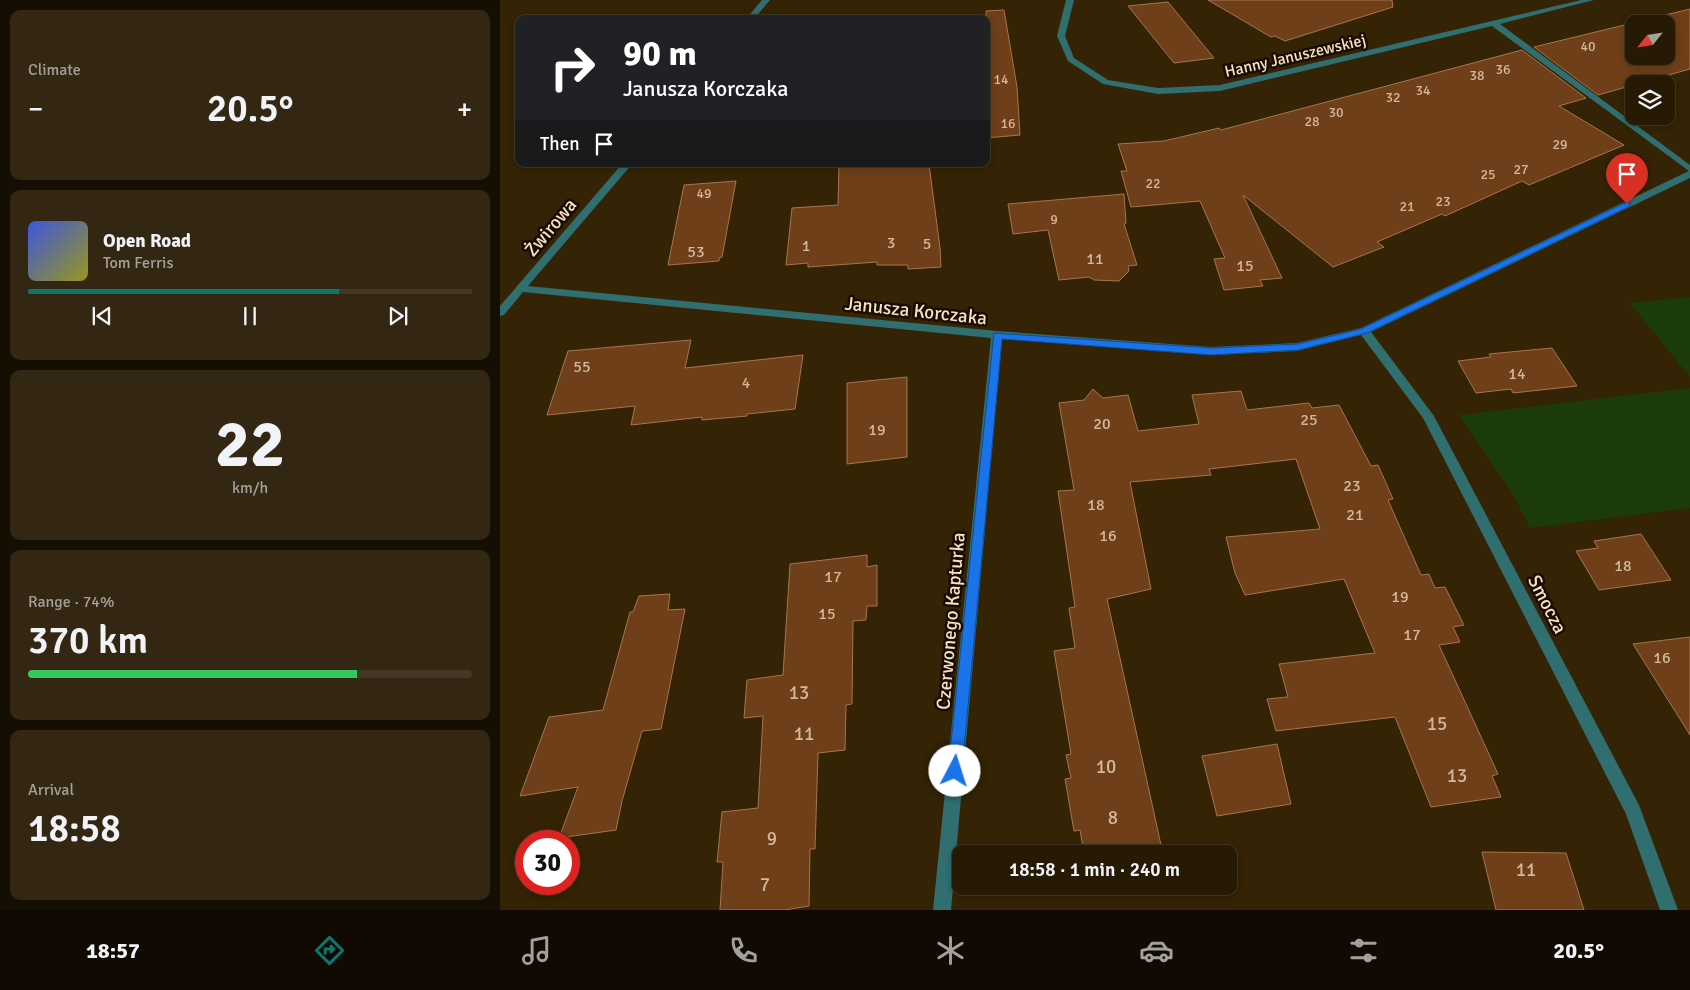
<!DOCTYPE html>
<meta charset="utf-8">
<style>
:root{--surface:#271a04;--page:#332713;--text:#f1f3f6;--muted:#a4a19a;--line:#433826;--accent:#0f766e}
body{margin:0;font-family:Signika,sans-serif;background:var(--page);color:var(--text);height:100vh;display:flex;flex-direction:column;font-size:19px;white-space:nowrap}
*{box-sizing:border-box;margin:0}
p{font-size:16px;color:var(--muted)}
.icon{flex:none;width:28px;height:28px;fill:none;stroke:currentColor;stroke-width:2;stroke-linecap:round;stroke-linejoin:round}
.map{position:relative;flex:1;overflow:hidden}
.panel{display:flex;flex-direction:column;gap:10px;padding:10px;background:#150e02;width:500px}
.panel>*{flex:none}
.hud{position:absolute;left:15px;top:15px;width:475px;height:152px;border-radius:10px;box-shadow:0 2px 8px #0003,0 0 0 1px var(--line);background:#202124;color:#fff;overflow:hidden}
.needle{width:32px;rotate:240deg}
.tools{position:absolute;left:1125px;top:15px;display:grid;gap:10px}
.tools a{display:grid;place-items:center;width:50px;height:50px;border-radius:10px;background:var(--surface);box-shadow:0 2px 8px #0003,0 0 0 1px var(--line);font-size:25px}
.speed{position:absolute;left:15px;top:830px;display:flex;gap:10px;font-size:25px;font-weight:700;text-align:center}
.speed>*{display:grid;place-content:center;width:65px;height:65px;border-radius:50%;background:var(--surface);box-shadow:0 2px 8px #0003,0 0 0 1px var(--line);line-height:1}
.speed .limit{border:8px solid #d22;background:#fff;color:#111}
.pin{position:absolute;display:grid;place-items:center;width:42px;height:42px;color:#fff;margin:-51px -21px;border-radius:50% 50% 50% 0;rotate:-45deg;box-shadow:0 0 5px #0007}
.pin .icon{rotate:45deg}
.me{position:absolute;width:55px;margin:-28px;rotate:5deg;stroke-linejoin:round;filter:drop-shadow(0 0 4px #0008)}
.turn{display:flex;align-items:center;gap:18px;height:105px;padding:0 25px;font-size:22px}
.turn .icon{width:65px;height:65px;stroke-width:2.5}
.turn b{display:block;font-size:35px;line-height:42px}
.then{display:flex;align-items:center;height:48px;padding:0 25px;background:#0003;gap:10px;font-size:19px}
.big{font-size:38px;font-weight:600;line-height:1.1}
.panel .tile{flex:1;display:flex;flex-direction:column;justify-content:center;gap:8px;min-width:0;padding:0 18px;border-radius:10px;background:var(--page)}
.panel .dial{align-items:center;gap:0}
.dial b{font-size:65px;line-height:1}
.song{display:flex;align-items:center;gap:15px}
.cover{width:60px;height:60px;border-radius:8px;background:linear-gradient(135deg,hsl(230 70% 55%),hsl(60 70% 35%))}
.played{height:5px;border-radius:2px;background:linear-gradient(90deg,var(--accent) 70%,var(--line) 70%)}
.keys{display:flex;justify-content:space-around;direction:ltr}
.heat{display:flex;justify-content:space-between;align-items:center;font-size:28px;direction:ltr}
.charge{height:8px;border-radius:4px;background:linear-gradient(90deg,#34c759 74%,var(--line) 0)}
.trip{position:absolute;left:452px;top:845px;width:285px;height:50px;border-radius:10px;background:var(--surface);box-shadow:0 2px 8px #0003,0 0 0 1px var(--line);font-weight:600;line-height:50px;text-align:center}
.tab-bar{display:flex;height:80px;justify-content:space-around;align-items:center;background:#100a02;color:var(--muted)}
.tab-bar .icon{width:35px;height:35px}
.tab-bar .active{color:var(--accent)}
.tab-bar b{font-size:22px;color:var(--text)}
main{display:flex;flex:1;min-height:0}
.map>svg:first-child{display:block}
.green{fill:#1b3c0a}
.building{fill:#6e3f19;stroke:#a8754f;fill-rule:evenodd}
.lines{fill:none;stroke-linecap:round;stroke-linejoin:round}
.minor{fill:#306e6f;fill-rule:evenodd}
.route{fill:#1a73e8;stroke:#114b97}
.labels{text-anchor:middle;stroke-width:5;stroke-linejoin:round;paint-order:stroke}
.far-number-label{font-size:14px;fill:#d3b99c}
.far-street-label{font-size:16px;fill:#f5e2c7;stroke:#190c00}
.number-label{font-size:16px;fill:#d3b99c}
.street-label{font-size:19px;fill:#f5e2c7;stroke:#190c00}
.near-number-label{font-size:19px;fill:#d3b99c}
</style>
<main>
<section class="panel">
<div class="tile"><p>Climate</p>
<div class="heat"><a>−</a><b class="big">20.5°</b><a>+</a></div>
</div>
<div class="tile">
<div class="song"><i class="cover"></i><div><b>Open Road</b><p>Tom Ferris</p></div></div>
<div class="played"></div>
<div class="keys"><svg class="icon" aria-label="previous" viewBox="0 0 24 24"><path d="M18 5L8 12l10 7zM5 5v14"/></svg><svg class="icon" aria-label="pause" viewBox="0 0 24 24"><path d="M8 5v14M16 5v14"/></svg><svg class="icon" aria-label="next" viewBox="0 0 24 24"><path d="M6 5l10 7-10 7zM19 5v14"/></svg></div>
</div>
<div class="tile dial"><b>22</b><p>km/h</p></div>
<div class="tile"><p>Range · 74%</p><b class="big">370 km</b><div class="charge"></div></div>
<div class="tile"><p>Arrival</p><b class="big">18:58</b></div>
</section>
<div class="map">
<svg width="1190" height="910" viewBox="0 0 1190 910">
<rect width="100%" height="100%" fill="#342305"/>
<!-- green -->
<path class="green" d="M1190 297V377L1130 303Z
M1190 388V508L1030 528 1013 494 959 415Z"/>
<!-- building -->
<path class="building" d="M708 0H892L893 7 785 41 775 36 771 37Z
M668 2 714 58 674 63 628 6Z
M1190 9V69L1098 95 1034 47ZM1134 24H1166V56H1134Z
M504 10 517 87 520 135 486 138V11Z
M1022 50 1086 98 1059 106 1124 145 1029 185 1022 181 945 216 942 214 877 242 884 247 833 267 743 195 782 278 760 280 763 286 724 290 714 259 725 258 700 201 631 207 621 171H627L618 144 664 141 719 128 721 130Z
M339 164H429L440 248 441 267 408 269V265H377V262L308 267V263L286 265 292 208 338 205Z
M236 181 222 257 219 258V261L168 265 184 185Z
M624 194 626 223 624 224 637 265 628 266 629 271 619 281 594 280 589 277 559 280 548 230 513 234 508 204Z
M191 340 185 368 303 355 295 409 247 414V416L202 420V417L131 425 135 406 47 415 68 351Z
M1052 348 1077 386 1013 393 1011 389 976 393 958 361 991 357 989 354Z
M407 377V457L347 464V383Z
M593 389 603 398 628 395 638 431 699 424 692 395 741 391 747 410 809 403 812 408 839 405 871 466 878 465 893 499 888 500 921 575 929 574 935 588 945 587 964 625 953 627 960 642 939 645 998 774 992 776 1001 797 931 807 895 717 776 731 767 699 788 697 779 664 875 653 844 579 745 595 735 573 726 537 820 529 796 459 709 469 711 475 630 482 651 589 607 599 661 845 627 850 628 854H584L580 830 574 831 565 779 571 778 566 755 571 754 554 651 575 648 569 608 575 607 558 491 574 490 559 403 584 400Z
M1141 534 1171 580 1099 590 1076 551 1098 548 1094 541Z
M367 555V567L377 565V606H367L366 620 353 621 352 704 346 705 345 750 318 753 315 849H310L309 906 284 910H220L223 862H217L222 812 258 808 263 716 244 718 247 680 283 675 290 564Z
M170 594 168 610 185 609 161 729 142 731 122 801 116 830 59 838 78 787 20 796 49 717 103 710 130 612H133L139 596Z
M1190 637V735L1133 644Z
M777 744 791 804 717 816 702 756Z
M982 852 1066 853 1084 910H996Z"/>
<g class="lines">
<!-- minor -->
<path class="minor" d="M262 0H270L254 19H246Z
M566 0H574L565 36 574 58 608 80 658 88 720 85 1081 0H1094L1000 24 1190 165V178L871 332 934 416 1139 805 1178 910H1160L1126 814 923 418 861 335 797 351 711 355 502 339 451 910H433L491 338 23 292 4 315 0 316V306L122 164H132L28 286 497 331 711 347 797 343 861 328 1189 171 992 26 720 91 658 94 603 84 568 61 557 36Z"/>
</g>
<!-- route -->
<path class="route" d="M1127 202 1130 203V206L867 333 798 350 711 355 502 339 462 771 460 776 455 778 450 776 448 771 494 333 711 348 798 344 861 329Z"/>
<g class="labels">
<!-- far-number labels -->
<g class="far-number-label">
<text x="1088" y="51">40</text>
<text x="1003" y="74">36</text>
<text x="977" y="80">38</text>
<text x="501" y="84">14</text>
<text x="923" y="95">34</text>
<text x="893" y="102">32</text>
<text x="836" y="117">30</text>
<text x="812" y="126">28</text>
<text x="508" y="128">16</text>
<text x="1060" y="149">29</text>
<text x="1021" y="174">27</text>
<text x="988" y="179">25</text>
<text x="653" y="188">22</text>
<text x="204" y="198">49</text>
<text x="943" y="206">23</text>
<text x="907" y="211">21</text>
<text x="554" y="224">9</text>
</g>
<!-- far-street labels -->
<g class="far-street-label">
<text transform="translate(795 55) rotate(-13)" y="6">Hanny Januszewskiej</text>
</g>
<!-- number labels -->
<g class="number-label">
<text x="391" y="248">3</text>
<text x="427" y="249">5</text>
<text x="306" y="251">1</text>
<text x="196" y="257">53</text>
<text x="595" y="264">11</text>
<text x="745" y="271">15</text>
<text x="82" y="372">55</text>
<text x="1017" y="379">14</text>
<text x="246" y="388">4</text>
<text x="809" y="425">25</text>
<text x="602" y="429">20</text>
<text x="377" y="435">19</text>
<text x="852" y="491">23</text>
<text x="596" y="510">18</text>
<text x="855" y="520">21</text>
<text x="608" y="541">16</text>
<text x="1123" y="571">18</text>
<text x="333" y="582">17</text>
<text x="900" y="602">19</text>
<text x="327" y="619">15</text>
<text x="912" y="640">17</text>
<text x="1162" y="663">16</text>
</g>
<!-- street labels -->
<g class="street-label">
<text transform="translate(50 227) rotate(-50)" y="7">Żwirowa</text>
<text transform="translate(416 310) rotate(6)" y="7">Janusza Korczaka</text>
<text transform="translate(1048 604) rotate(63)" y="7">Smocza</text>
<text transform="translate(450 621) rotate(-85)" y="7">Czerwonego Kapturka</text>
</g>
<!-- near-number labels -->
<g class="near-number-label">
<text x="299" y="699">13</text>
<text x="937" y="730">15</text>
<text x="304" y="740">11</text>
<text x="606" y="773">10</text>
<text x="957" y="782">13</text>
<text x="613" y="824">8</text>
<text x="272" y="845">9</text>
<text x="1026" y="876">11</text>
<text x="265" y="891">7</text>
</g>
</g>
</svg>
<div class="tools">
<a><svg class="needle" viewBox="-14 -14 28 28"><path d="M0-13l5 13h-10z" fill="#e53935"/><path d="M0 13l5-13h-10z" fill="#a4a19a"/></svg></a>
<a><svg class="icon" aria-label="layers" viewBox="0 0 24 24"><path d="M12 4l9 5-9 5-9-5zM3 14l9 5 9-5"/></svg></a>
</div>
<div class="speed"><div class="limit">30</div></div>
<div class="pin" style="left:1127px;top:204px;background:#d93025"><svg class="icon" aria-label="arrive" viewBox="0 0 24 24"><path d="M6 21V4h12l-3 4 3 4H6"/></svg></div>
<svg class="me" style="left:455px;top:771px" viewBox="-20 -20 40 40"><circle r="19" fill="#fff"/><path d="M0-13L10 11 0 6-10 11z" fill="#1a73e8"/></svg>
<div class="trip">18:58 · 1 min · 240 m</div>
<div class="hud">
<div class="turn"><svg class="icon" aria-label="right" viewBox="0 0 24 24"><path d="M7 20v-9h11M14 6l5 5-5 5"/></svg><div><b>90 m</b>Janusza Korczaka</div></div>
<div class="then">Then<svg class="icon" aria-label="arrive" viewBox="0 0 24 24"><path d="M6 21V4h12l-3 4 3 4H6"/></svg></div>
</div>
</div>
</main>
<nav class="tab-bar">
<b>18:57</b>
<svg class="icon active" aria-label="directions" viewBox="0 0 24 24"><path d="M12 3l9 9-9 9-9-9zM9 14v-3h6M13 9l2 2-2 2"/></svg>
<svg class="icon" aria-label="music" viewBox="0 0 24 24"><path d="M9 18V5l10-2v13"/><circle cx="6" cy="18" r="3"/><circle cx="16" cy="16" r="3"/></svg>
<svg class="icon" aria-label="phone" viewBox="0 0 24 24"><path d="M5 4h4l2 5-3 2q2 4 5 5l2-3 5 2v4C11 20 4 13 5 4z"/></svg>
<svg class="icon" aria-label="climate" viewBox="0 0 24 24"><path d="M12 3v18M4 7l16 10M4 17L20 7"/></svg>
<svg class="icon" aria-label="car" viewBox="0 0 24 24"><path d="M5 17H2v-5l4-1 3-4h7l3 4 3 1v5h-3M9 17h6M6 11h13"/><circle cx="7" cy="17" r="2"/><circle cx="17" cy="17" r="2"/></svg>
<svg class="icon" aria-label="filters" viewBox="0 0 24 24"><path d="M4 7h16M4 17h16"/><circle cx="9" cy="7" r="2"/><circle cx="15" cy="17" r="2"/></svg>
<b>20.5°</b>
</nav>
